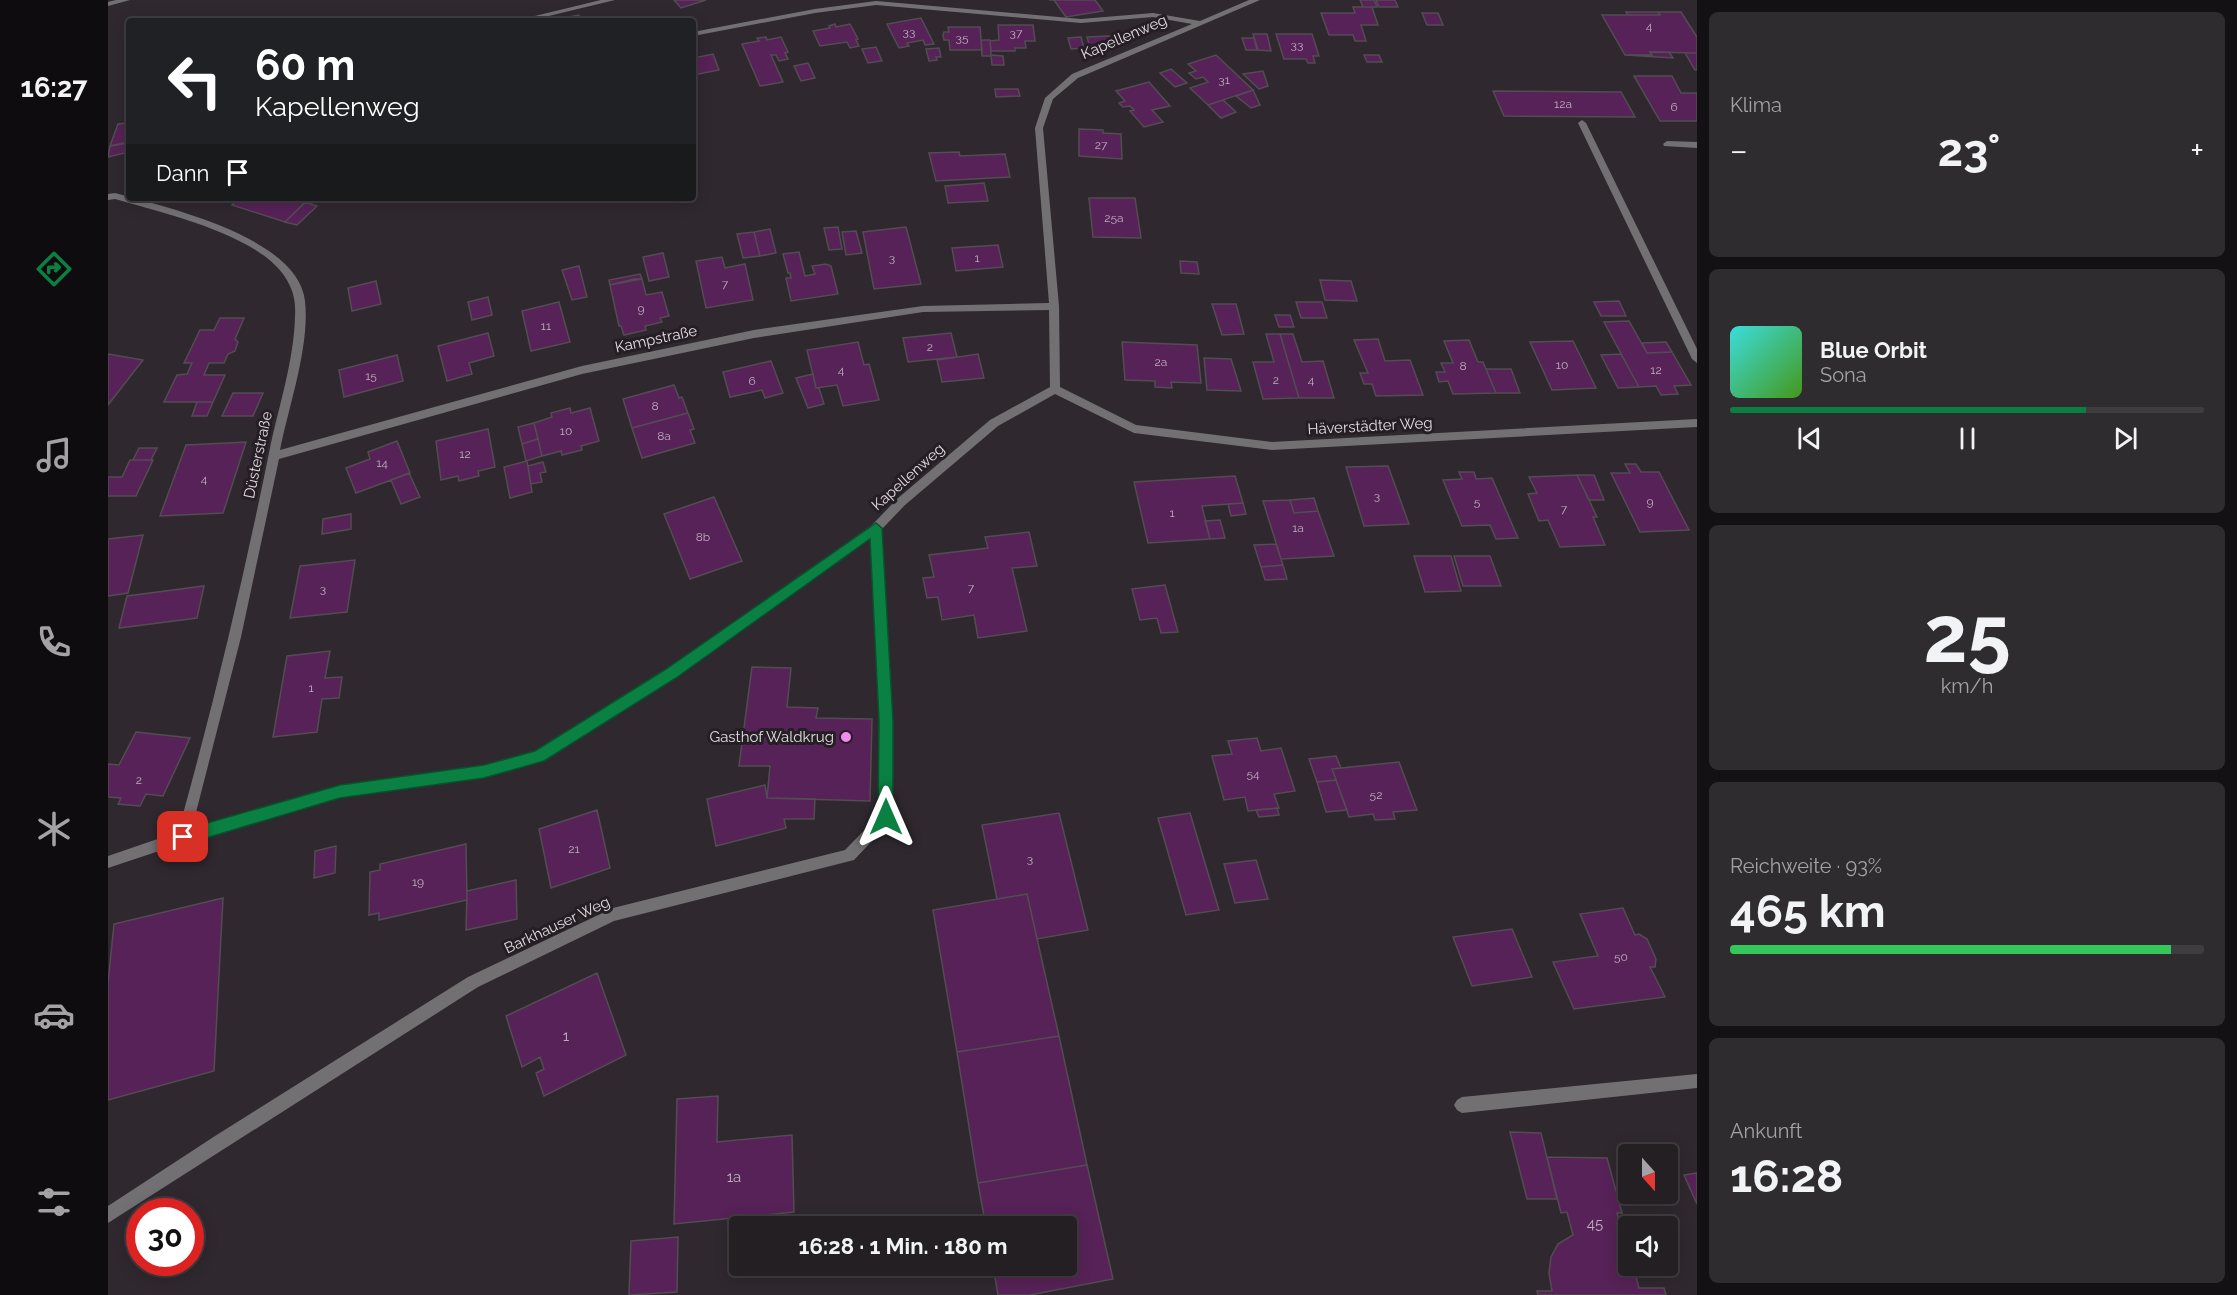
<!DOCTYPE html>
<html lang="de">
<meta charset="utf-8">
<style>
:root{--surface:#231f23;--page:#2f2c30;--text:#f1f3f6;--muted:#a3a2a6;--line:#403d41;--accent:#0b8043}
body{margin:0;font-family:Raleway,sans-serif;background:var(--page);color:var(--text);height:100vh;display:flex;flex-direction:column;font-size:22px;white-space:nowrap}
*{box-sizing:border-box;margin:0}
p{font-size:20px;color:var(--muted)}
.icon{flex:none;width:33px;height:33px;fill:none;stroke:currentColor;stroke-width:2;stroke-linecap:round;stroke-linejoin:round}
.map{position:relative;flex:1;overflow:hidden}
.drawer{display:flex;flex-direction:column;gap:12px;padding:12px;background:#131113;width:540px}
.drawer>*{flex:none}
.banner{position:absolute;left:18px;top:18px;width:570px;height:183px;border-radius:6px;box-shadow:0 3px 15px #0003,0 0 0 2px var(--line);background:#202124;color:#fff;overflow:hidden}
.needle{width:39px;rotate:159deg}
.tools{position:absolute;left:1510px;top:1144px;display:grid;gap:12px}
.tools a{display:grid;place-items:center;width:60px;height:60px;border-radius:6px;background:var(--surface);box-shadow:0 3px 15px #0003,0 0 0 2px var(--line);font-size:30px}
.speed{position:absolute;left:18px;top:1198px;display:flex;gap:12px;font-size:30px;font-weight:700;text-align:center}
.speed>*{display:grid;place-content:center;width:78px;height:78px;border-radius:50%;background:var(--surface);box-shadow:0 3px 15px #0003,0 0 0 2px var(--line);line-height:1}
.speed .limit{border:9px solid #d22;background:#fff;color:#111}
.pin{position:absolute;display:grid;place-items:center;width:51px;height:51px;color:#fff;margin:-26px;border-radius:12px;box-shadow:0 3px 9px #0006}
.me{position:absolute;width:66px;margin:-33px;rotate:0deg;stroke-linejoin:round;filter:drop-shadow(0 0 4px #0008)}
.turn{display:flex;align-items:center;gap:21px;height:126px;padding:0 30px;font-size:27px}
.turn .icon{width:78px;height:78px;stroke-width:2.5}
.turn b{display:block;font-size:42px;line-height:51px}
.then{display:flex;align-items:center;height:57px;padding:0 30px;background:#0003;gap:12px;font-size:22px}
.big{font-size:45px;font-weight:700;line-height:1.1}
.drawer .card{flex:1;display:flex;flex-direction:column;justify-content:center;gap:9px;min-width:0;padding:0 21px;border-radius:9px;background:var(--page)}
.drawer .dial{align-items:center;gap:0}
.dial b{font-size:78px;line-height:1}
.song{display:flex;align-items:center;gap:18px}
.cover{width:72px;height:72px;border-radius:9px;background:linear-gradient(135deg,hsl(180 70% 55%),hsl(100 70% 35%))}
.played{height:6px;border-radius:3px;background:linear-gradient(90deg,var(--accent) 75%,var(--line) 75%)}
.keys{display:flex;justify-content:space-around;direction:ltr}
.heat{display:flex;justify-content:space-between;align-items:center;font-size:33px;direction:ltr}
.charge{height:9px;border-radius:4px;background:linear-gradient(90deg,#34c759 93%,var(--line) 0)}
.trip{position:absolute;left:621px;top:1216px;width:348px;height:60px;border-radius:6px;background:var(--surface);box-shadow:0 3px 15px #0003,0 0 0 2px var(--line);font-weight:700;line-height:60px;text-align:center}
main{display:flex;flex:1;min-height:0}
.tabs{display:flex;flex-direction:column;width:108px;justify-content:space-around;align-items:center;background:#0e0c0e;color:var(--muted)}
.tabs .icon{width:42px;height:42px}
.tabs .current{color:var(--accent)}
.tabs b{font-size:27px;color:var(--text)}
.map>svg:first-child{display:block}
.building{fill:#572257;stroke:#534c53;stroke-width:1.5}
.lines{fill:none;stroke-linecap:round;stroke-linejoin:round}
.service{fill:#737073;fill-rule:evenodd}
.minor{fill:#737073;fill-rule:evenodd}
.route{fill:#0b8043;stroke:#07532c;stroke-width:1.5}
.poi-dot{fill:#f38af2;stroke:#251f25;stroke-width:2}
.labels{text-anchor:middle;stroke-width:6;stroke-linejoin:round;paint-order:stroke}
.number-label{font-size:12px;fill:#beaebe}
.street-label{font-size:15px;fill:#e1dce0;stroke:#251f25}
.poi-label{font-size:15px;fill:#e1dce0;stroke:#251f25;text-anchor:end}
.near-number-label{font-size:15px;fill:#beaebe}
</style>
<main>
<nav class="tabs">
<b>16:27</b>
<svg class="icon current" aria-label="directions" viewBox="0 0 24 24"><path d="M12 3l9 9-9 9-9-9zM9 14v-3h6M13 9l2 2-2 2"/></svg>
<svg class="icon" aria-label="music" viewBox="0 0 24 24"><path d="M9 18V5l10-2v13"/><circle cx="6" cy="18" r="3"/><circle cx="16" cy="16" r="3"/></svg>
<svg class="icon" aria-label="phone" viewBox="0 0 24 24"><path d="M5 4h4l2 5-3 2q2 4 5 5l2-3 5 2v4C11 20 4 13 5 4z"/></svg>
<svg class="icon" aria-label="climate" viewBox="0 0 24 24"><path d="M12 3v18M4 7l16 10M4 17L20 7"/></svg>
<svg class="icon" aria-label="car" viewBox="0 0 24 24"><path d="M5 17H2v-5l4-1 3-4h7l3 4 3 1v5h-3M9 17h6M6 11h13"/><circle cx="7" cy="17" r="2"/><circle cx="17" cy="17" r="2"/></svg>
<svg class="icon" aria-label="filters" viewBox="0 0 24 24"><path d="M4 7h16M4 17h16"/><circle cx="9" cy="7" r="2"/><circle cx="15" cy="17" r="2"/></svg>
</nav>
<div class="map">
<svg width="1589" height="1295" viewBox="0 0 1589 1295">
<rect width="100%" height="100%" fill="#2f292f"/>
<!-- building -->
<path class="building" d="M566 0H598L573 8Z
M941 0H987L995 11 958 17 946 0Z
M1252 0H1266L1269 7H1255Z
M1268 0H1287L1290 7H1271Z
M1245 7H1264L1270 25H1253L1258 41H1247L1245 35H1221L1213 13H1247Z
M1518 12H1550L1552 15H1520Z
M1550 12H1573L1589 37V53L1542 52 1544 55H1517L1494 15H1552Z
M1314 13H1330L1335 25H1319Z
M471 15 473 21H439Z
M813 18 826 44 817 45 815 40 799 43 801 46 791 48 779 24Z
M727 24 728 27 742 24 750 39 748 40 751 46 742 48 739 42 712 46 705 31 722 28 721 26Z
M890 25H925L927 41H917L918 48H907V51H883L882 41 891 40Z
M840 27H872L874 50H842L841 40H836L835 35 836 32H841Z
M1145 34H1159L1163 51 1150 50Z
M1168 34H1204L1211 56H1205L1207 63H1200L1198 59H1176Z
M1001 36 1005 47 982 48 979 37Z
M658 37 659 40 673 37 680 52 677 53 680 59 671 61 668 55H663L675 82 652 86 634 44 651 41 649 38Z
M973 37 976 48 963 49 960 38Z
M1134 38H1146L1149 50H1138Z
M873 40H882L883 56H874Z
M768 47 774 61 760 63 754 49Z
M831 48 833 57H828L829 60 821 61 818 49Z
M1542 52H1561L1565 58 1517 55H1544Z
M1577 53H1589V70H1587Z
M605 54 611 70 585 75V58Z
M883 55 895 56 896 65H884Z
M1108 55 1145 90 1100 105 1082 88 1100 82 1095 77 1088 79 1081 73 1088 71 1080 64Z
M1256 55H1271L1274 62H1259Z
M700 63 707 78 693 81 686 66Z
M1063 69 1079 83 1067 87 1052 73Z
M1155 71 1160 86 1151 89 1135 74Z
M1526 76H1564L1573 93H1589V121H1552Z
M1041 82 1062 106 1044 110 1055 122 1036 127 1022 111 1026 110 1022 106 1015 107 1011 103 1017 101 1008 91Z
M887 89H910L912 96 888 97Z
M1145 90 1152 105 1143 108 1128 96Z
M1385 91 1513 92 1527 117 1396 116Z
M1115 100 1128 112 1113 118 1100 105Z
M18 123 21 129V143L2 146 10 124Z
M971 129 995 130V133L1013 134 1014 159 971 156Z
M21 142V152L0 157 2 146Z
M851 152 852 156 897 154 902 177 828 181 821 153Z
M876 183 880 201 840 203 837 186Z
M132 198H202L177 222 124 205Z
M981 198H1027L1033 238 985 237Z
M197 202 209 206 189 225 177 222Z
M730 227 734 249 721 250 716 228Z
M798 227 813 284 766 289 755 232Z
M662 229 668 253 652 256 646 232Z
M748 231 754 253 738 255 734 232Z
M646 232 652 256 635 258 629 234Z
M890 245 895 267 848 271 844 248Z
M691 252 697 276 707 274 704 266 718 264 723 266 730 294 683 301 678 278H683L682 273H680L675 254Z
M555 253 561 277 541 281 535 257Z
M614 257 617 268 637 264 645 300 598 308 588 261Z
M1072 261 1089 262 1091 274 1073 273Z
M471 266 479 297 464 300 454 270Z
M532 274 534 279 502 285 501 280Z
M526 279H534L538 295 554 292 561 316 552 318 554 322 537 326 538 330 516 335 513 326H511L502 285Z
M1212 280 1243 281 1249 301 1217 300Z
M268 281 273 304 244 311 240 288Z
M380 297 384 315 364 320 360 302Z
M1511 301 1518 316H1493L1486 302Z
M451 302 462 342 423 351 414 311Z
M1188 302H1214L1219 318H1193Z
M1104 304H1128L1136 334 1114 335Z
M1167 315H1182L1186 327H1171Z
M112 318H136L127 339 130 342 127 351 120 354 116 363H101L96 375H117L105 402H56L69 375 79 374 84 363H76L92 330H106Z
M1521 321 1539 353 1564 352 1583 385 1566 386 1570 394 1553 395 1548 386 1531 387 1496 322Z
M380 333 386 356 361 363 364 374 339 381 330 346Z
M843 333 849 357 800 362 795 338Z
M1158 334H1172L1191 398 1155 399 1145 362H1166Z
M1172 334H1185L1194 362 1215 361 1226 398H1191Z
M1270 339 1277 361 1302 360 1315 395 1268 396 1264 384H1256L1252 373H1260L1246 340Z
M1361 340 1370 362H1375L1388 393 1345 394 1340 381 1331 382 1328 372H1337L1333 363H1345L1336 341Z
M1465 341 1488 388 1444 390 1422 342Z
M750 342 756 365 761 364 771 400 735 406 729 385 708 388 699 350Z
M1014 342 1089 345 1093 383 1063 382 1064 388 1047 387V381L1017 380Z
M1558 342 1564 352 1539 353 1534 343Z
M0 354 35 360 0 405Z
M870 354 876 378 834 382 829 360Z
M1513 354 1531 387 1510 388 1493 355Z
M289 355 295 381 236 397 231 370Z
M1096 358 1123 359 1133 391 1099 390Z
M663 361 675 393 657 398 654 390 622 397 615 372Z
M1378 369H1403L1412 393H1388Z
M705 374 708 388H711L716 404 700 408 688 378Z
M566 385 571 398 574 397 580 413 524 428 515 399Z
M125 393H155L145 416H114Z
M89 402H105L99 416H84Z
M462 408 463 413 482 408 491 441 473 446 474 450 454 455 453 451 434 456 426 423 444 417 443 413Z
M580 413 586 429 582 430 587 443 534 458 524 428Z
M426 423 430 439 414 444 410 427Z
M380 429 387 467 370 471 371 476 351 481 350 476 333 480 328 441Z
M430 439 434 456 418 461 414 444Z
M289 441 302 473 248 493 238 468 262 459 260 452Z
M138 442 115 513 52 516 78 445Z
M31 448H49L43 460H25Z
M22 460H45L28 496H0V477H14Z
M419 461 424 492 402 498 396 467Z
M435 462 438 472 432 473 434 482 423 484 420 466Z
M1517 464H1528L1533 472H1551L1581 530 1532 532 1503 473H1522Z
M1280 466 1301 524 1256 526 1238 467Z
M1351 472H1366L1368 479 1384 478 1410 538 1388 539 1382 525 1354 526 1335 480 1354 479Z
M301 473 312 497 293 504 283 480Z
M1469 475 1489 517H1485L1497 545 1452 547 1440 520 1431 521 1420 494 1429 493 1421 477Z
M1469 475H1486L1496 500H1481Z
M1127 476 1135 503 1094 506 1102 539 1040 543 1026 482Z
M606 497 634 561 582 579 556 514Z
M1206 498 1210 511 1186 513 1182 500Z
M1182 500 1186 513 1210 511 1226 556 1173 559 1155 501Z
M1135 503 1138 514 1123 516 1120 504Z
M243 514V529L214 534 215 519Z
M1112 520 1117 538 1102 539 1097 521Z
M921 532 929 566 904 568 919 631 870 638 866 615 834 620 830 597 819 598 815 578 826 577 821 555 880 548 877 537Z
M35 535 20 593 0 596V539Z
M1168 544 1175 565 1153 567 1146 545Z
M1306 556H1343L1353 591 1317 592Z
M1346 556H1382L1393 586H1355Z
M247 560 239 612 182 618 192 566Z
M1175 565 1179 579 1157 580 1153 567Z
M1057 585 1070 632 1053 633 1049 618 1032 620 1024 589Z
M96 586 89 618 11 628 19 596Z
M222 651 217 678 234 677 231 698 214 699 209 732 165 737 179 656Z
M644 667 683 668 679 707 710 708 708 718 764 719 762 801 659 798 662 766H631Z
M28 732 82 738 55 796 38 794 32 806 10 804 13 798 0 797V764L11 765Z
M1149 738 1153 751 1173 748 1187 791 1166 794 1171 808 1140 811 1137 797 1116 800 1104 756 1124 754 1120 741Z
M1228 756 1233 768 1224 769 1228 780 1209 782 1201 759Z
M1291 762 1309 810 1285 812 1287 819 1267 820 1265 814 1241 817 1224 769Z
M1228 780 1239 810 1218 812 1209 782Z
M657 785 659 798 707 799 706 819H676L678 828 608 846 599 799Z
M1169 808 1171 815 1151 817 1148 810Z
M489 810 502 868 443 888 431 829Z
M951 813 980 930 929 939 919 894 889 899 874 825Z
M1082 813 1111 910 1078 915 1050 818Z
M358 844 359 900 271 920V913L261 915 262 872 272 870V864Z
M228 846 227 873 206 878 207 851Z
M1148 860 1160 899 1127 903 1116 864Z
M408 880 409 919 358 930 359 891Z
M919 894 951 1036 849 1052 825 910Z
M115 898 106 1071 0 1100V983L6 924Z
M1515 908 1527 935 1531 934 1539 939 1548 959 1547 967H1542L1557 997 1466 1009 1445 962 1490 956 1472 914Z
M1404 929 1424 977 1364 986 1345 937Z
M489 973 518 1055 436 1096 428 1073 436 1069 432 1057 414 1067 398 1016Z
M951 1036 979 1165 870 1183 849 1052Z
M610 1096 609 1142 684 1135 686 1212 566 1224 569 1099Z
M1402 1132 1433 1133 1449 1199H1419Z
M1439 1157 1499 1158 1514 1213H1509L1516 1238 1521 1239V1266H1525L1531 1288H1556L1558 1295H1430L1429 1291H1444L1441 1273 1443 1257 1450 1244 1465 1235 1459 1212 1453 1213Z
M979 1165 1005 1279 922 1295H890L885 1266H958V1227H878L870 1183Z
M1589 1173V1204L1576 1175Z
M570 1237 569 1292 521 1295 523 1241Z"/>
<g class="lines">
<!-- service -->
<path class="service" d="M1474 120 1478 123 1589 349V363L1584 359 1470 123Z
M1589 1074V1088L1354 1113 1349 1110 1346 1105 1349 1100 1354 1097Z"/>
<!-- minor -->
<path class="minor" d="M8 0H22L0 6V2Z
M493 0H507L420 21H406Z
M1141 0H1152L970 78 945 99 935 128 951 306 952 387 1028 425 1164 442 1589 419V427L1164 450 1026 433 947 394 890 426 797 505 774 529 784 721 785 817 783 821 746 860 506 921 370 987 0 1223V1206L107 1136 360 977 505 908 737 850 771 815 772 721 763 538 567 678 435 761 376 777 232 797 75 843 0 868V856L70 832C105 707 135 581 161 453 170 408 186 362 187 316 188 301 185 289 177 277 149 234 55 213 7 199L0 200V194L7 193C58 207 190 237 197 301 202 346 181 405 172 450L474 366 646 330 815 306 941 303 927 128 937 98 964 74 1084 24 1045 17 973 23 768 5 707 13 585 36V32L707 9 768 1 973 19 1045 13 1092 21ZM941 310 942 387 882 420 789 499 764 525 559 670 428 752 376 765 232 785 84 828 133 637 171 459 474 374 646 338 815 312Z
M1559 141 1589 142V148L1556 146 1555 144Z"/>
</g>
<!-- route -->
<path class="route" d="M768 523 774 528 785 721V817L783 822 778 824 772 822 770 817 771 721 762 539 568 678 436 761 376 778 232 798 75 845 70 843 67 837 70 832 75 830 232 785 376 765 427 751 558 669Z"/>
<!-- markers -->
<circle class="poi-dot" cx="738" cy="737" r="6"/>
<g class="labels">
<!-- number labels -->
<g class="number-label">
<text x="1541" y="30">4</text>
<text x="801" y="36">33</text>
<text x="908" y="37">37</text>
<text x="854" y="42">35</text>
<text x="1189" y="49">33</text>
<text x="1116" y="84">31</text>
<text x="1455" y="108">12a</text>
<text x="1566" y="111">6</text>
<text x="993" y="149">27</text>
<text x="1006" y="222">25a</text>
<text x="784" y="262">3</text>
<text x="869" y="262">1</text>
<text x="617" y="288">7</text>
<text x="533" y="313">9</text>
<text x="438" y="330">11</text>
<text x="822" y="351">2</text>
<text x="1053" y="366">2a</text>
<text x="1454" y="369">10</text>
<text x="1355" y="370">8</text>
<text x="733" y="374">4</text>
<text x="1548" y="374">12</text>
<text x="263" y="380">15</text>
<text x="1168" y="384">2</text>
<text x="1203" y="384">4</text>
<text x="644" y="385">6</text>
<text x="547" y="410">8</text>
<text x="458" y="435">10</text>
<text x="556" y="440">8a</text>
<text x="357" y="458">12</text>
<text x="274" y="467">14</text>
<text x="96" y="483">4</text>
<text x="1269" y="500">3</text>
<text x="1369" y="506">5</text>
<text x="1542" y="506">9</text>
<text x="1456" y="513">7</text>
<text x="1064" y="517">1</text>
<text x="1190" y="532">1a</text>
<text x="595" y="541">8b</text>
<text x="863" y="592">7</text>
<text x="215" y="593">3</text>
<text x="203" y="692">1</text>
<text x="1145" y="778">54</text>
<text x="31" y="784">2</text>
<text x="1268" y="799">52</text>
<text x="466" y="853">21</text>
<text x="922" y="863">3</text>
<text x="310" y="886">19</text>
<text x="1513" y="961">50</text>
</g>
<!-- street labels -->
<g class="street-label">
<text transform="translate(1016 37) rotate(-23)" y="5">Kapellenweg</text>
<text transform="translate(548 339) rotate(-12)" y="5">Kampstraße</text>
<text transform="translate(1262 426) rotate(-3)" y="5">Häverstädter Weg</text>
<text transform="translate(150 455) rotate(-78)" y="5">Düsterstraße</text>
<text transform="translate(800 477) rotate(-42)" y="5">Kapellenweg</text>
<text transform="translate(449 925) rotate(-25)" y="5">Barkhauser Weg</text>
</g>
<!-- poi labels -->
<g class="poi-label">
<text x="726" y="742">Gasthof Waldkrug</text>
</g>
<!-- near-number labels -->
<g class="near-number-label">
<text x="458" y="1041">1</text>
<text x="626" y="1182">1a</text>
<text x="1487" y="1229">45</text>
</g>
</g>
</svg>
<div class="tools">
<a><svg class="needle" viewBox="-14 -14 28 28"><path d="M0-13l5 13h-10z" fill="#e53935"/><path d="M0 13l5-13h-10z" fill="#a3a2a6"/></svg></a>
<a><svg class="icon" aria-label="sound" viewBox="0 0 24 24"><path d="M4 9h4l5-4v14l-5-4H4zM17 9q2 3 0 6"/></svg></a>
</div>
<div class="speed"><div class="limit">30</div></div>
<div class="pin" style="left:75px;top:837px;background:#d93025"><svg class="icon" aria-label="arrive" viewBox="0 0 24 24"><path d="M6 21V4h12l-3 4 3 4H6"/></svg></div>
<svg class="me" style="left:778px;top:817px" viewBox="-20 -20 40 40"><path d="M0-17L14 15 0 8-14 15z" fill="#0b8043" stroke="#fff" stroke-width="4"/></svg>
<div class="trip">16:28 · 1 Min. · 180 m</div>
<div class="banner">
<div class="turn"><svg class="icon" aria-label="left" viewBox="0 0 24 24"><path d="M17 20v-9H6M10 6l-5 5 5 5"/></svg><div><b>60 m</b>Kapellenweg</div></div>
<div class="then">Dann<svg class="icon" aria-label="arrive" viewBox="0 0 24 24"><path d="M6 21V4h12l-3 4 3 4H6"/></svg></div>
</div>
</div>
<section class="drawer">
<div class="card"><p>Klima</p>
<div class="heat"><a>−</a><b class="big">23°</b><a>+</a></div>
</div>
<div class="card">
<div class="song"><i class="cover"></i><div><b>Blue Orbit</b><p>Sona</p></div></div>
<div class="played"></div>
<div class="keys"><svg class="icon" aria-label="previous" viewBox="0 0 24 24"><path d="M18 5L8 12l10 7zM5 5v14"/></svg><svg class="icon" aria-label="pause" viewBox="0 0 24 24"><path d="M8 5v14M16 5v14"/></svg><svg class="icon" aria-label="next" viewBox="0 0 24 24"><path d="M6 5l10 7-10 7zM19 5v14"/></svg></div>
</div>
<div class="card dial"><b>25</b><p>km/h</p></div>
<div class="card"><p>Reichweite · 93%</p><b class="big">465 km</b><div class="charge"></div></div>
<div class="card"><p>Ankunft</p><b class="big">16:28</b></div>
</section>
</main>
